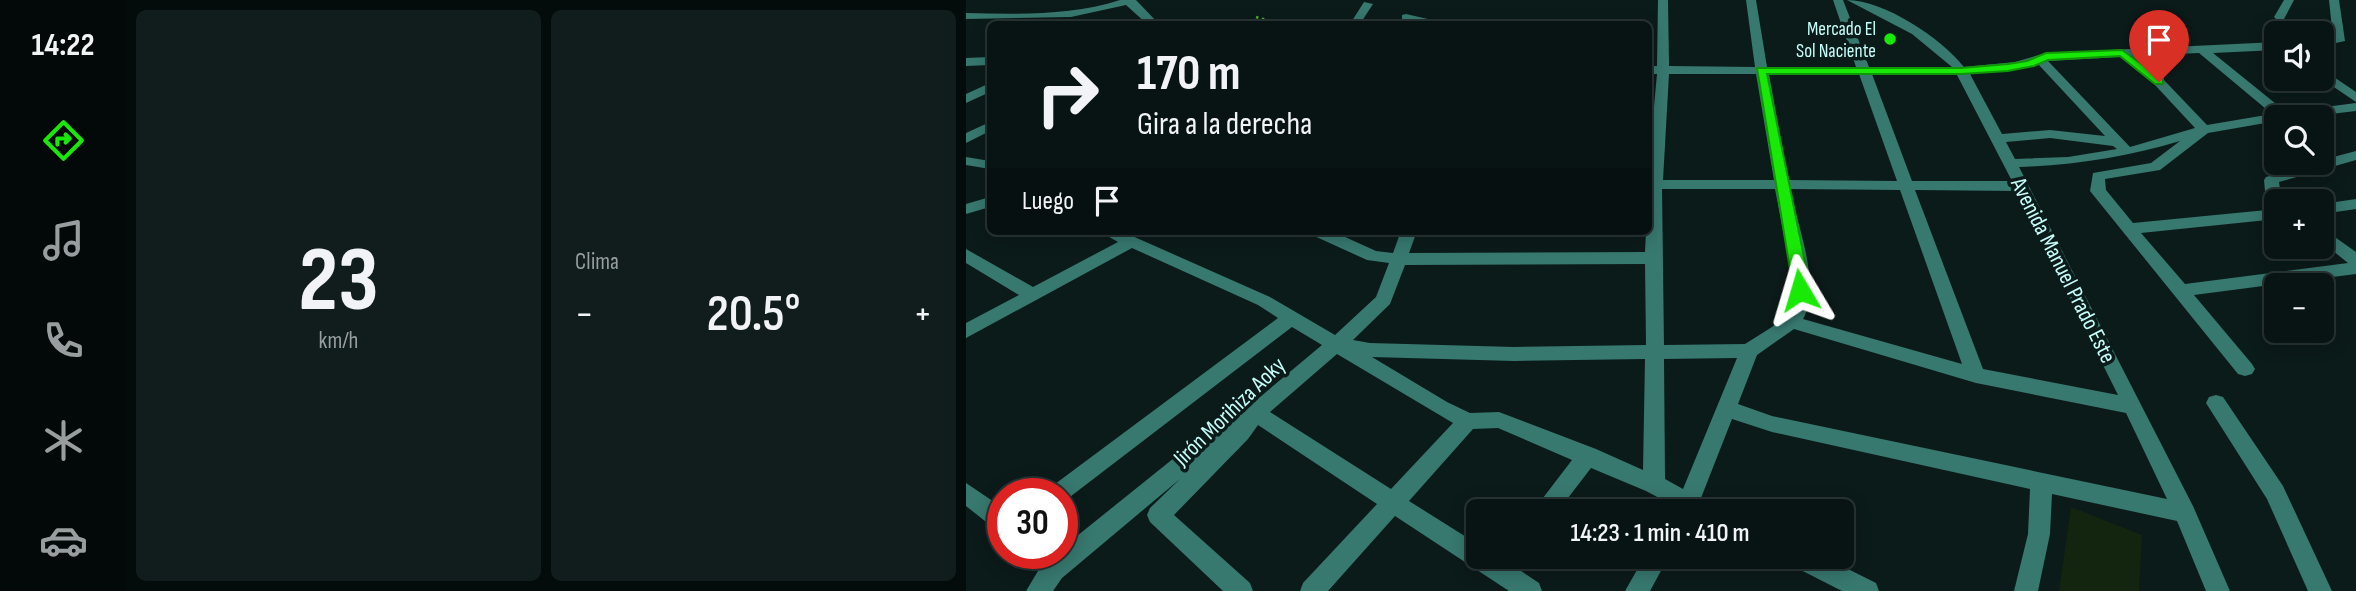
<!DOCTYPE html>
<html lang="es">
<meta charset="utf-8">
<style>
:root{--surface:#081414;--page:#111d1d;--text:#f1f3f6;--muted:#989ea0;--line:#293334;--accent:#19e907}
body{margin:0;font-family:"Sofia Sans Condensed",sans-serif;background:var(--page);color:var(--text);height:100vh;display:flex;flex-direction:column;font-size:26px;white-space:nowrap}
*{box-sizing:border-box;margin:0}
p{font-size:23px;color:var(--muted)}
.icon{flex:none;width:38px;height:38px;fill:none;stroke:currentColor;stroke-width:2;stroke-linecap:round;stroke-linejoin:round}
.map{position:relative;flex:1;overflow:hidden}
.drawer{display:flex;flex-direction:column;gap:10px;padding:10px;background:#040b0b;width:840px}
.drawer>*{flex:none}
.banner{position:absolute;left:21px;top:21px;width:665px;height:214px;border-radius:10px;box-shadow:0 4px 18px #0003,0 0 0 2px var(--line);background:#081414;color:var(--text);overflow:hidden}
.controls{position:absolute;left:1298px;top:21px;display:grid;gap:14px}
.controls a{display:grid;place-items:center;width:70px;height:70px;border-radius:10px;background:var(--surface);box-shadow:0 4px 18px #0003,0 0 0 2px var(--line);font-size:35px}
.speed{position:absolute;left:21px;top:478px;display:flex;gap:14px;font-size:35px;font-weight:700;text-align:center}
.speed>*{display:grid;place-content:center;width:91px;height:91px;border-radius:50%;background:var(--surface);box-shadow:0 4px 18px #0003,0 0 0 2px var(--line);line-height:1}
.speed .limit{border:10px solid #d22;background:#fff;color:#111}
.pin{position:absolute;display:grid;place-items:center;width:60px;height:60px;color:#fff;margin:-72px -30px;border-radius:50% 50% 50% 0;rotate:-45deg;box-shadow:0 0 7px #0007}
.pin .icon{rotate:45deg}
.me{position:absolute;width:77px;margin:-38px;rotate:353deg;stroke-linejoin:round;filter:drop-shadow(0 0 5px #0008)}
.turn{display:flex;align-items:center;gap:24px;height:147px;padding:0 35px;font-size:32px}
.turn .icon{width:91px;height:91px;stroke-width:2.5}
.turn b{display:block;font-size:49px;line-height:60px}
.then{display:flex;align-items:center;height:66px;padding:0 35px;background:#0003;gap:14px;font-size:26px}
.big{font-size:52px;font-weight:600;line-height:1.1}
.drawer .widget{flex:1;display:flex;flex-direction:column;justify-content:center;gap:10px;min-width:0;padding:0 24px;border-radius:10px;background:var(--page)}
.drawer .dial{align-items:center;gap:0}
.dial b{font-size:91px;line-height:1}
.heat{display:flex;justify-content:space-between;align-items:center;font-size:38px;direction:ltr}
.drawer .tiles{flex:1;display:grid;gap:10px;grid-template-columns:repeat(2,1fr)}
.trip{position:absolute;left:500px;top:499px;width:388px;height:70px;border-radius:10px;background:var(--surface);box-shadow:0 4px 18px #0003,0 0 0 2px var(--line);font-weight:600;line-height:70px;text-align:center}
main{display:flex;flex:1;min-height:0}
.tab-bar{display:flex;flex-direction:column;width:126px;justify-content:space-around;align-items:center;background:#030808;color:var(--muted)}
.tab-bar .icon{width:49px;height:49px}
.tab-bar .on{color:var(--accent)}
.tab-bar b{font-size:32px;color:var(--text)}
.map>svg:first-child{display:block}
.green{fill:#13240f}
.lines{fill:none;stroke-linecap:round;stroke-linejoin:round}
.path{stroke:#4ca830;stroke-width:2.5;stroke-dasharray:2.5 3.5;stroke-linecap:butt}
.minor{fill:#37786f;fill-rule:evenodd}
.route{fill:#19e907;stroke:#109705;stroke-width:2}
.poi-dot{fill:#19e907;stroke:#0b1b1a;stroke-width:2.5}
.labels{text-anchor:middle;stroke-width:7;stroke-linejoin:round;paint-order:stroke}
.far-poi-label{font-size:19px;fill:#c6fdfa;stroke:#0b1b1a;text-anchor:end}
.street-label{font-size:23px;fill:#c6fdfa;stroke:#0b1b1a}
</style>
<main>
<nav class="tab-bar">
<b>14:22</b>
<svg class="icon on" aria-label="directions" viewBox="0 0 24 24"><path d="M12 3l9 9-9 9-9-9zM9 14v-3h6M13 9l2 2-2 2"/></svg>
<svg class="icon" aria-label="music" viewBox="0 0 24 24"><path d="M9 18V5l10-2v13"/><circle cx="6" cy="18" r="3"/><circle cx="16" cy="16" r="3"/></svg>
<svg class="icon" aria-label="phone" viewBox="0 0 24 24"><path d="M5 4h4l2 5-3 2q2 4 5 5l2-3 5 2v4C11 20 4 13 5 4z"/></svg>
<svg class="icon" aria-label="climate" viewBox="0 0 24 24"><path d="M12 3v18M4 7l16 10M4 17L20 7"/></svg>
<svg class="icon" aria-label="car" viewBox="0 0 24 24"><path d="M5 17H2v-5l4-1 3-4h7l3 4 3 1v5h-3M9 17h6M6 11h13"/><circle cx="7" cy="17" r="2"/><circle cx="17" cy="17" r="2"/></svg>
</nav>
<section class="drawer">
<div class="tiles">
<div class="widget dial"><b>23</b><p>km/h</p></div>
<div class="widget"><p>Clima</p>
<div class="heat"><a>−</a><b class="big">20.5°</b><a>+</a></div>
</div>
</div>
</section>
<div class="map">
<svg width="1390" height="591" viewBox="0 0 1390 591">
<rect width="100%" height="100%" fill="#0b1b1a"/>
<!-- green -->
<path class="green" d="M1105 507 1176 535 1173 591H1093Z"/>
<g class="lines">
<!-- path -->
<path class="path" d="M290 17 315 24"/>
<!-- minor -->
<path class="minor" d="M154 0H170L193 24H181L160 5 105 17 0 19V13C51 14 105 16 154 0Z
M692 0H702L703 66 789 67 780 0H790L801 67H890L867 0H877L903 67H986L946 34 881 0C918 0 975 38 998 67L1049 62 1080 53 1311 42V50L1247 53 1320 112 1390 103V111L1339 117H1311V121L1242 133 1194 170 1139 179 1140 190 1167 223 1311 209V219L1175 233 1219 284 1382 263 1356 242V228L1390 252V274L1228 295 1286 364 1289 369 1286 374 1279 376 1272 374 1124 191 1127 173 1185 163 1214 141C1161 157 1109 165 1053 167L1227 506 1264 591H1240L1211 521 1086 494 1084 534 1072 591H1048L1062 534 1064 489 806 432 766 419 735 498 746 504 749 511H708L710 507 680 491 625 468 592 511H567L606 460 532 428 507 429 443 501 513 545V556H554L549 567 573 583 576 591H543L429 516 362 591H334L337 583 411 504 292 425 282 439 208 515 284 583 287 591H257L184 522 181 515 184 508 214 479 96 578 87 591H60L72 571 58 553H96V548L259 417 282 407 356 345 326 327 96 503V494H82L85 487 312 318 292 305 166 248 0 338V323L53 295 0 263V249L67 287 152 242 133 231H155L304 297 369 335 410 297 423 263 401 260 346 235 344 231H366L410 251 427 253 435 231H451L443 253 679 252 680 231H682V172L691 74H682V66H691ZM1233 53 1306 114 1241 125 1197 79 1168 56ZM1154 57 1189 85 1229 128 1164 147 1082 61ZM1072 64 1139 136 1084 130 1036 134 1004 74 1038 71ZM703 74H790L808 180H697ZM803 74H893L931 181 822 180ZM906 74 991 75 1046 181H946ZM1084 138 1147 146 1151 149 1102 157 1049 159 1040 142ZM696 189H809L825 272 827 297 823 311 806 327 779 344 698 345ZM824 189 934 190 996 364 837 319C856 287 831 224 824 189ZM949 190 1050 191 1152 395 1017 369ZM679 264 680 345 548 347 404 343 387 340 424 304 439 265ZM828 329 1010 383 1160 413 1201 499 806 416 772 404 791 355ZM371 354 487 423 425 489 304 412ZM406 357 548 361 679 359 677 470 630 449 533 412 504 413 481 402ZM771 358 717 489 699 479 698 359Z
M1318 0H1328L1318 19H1310L1308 17Z
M1363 0H1373L1379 41 1356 46V39L1367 38Z
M398 2 407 4 394 24H384Z
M440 14 475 22 477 24H458L436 19V15Z
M24 57V65L0 66V58Z
M1356 69 1390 92V102L1356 79Z
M24 83V92L0 103V94Z
M24 122V131L0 143V133Z
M1390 151V160L1313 182 1314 189 1327 201 1311 202 1299 191 1298 180 1300 177 1356 163V160Z
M0 157 24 161V169L0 165Z
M24 197V207L0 214V204Z
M1390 199V209L1356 214V204Z
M1250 395 1257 397 1317 486 1366 591H1342L1301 499 1240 403 1243 397Z
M0 483 37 508V532L29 529 0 506Z
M679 556H703L684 591H659Z
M820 556H856L910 583 913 591H876L823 564Z"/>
</g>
<!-- route -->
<path class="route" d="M1156 50 1197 79V84H1189L1154 56 1082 60 1068 66 1042 71 995 74H801L841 272 842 290 834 295 828 294 791 68H995L1042 64 1061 61 1080 53Z"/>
<!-- markers -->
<circle class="poi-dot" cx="924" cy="39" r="7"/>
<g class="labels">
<!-- far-poi labels -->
<g class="far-poi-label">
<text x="910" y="35">Mercado El<tspan x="910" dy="22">Sol Naciente</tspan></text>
</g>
<!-- street labels -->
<g class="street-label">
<text transform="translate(1098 270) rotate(63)" y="8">Avenida Manuel Prado Este</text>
<text transform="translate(263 411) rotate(-44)" y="8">Jirón Morihiza Aoky</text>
</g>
</g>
</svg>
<div class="controls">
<a><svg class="icon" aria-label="sound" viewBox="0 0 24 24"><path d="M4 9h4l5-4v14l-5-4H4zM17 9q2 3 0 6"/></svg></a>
<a><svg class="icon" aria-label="search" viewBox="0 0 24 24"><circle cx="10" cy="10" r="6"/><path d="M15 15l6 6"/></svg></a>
<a>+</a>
<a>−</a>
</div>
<div class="speed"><div class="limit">30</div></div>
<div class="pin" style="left:1193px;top:82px;background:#d93025"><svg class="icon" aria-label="arrive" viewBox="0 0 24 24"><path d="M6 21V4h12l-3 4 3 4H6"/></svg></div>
<svg class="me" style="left:834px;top:290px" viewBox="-20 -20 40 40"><path d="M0-17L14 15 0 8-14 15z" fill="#19e907" stroke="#fff" stroke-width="4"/></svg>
<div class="trip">14:23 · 1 min · 410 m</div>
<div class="banner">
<div class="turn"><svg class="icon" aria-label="right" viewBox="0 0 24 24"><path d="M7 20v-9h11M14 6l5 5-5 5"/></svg><div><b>170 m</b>Gira a la derecha</div></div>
<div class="then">Luego<svg class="icon" aria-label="arrive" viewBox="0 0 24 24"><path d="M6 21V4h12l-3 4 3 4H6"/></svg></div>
</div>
</div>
</main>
